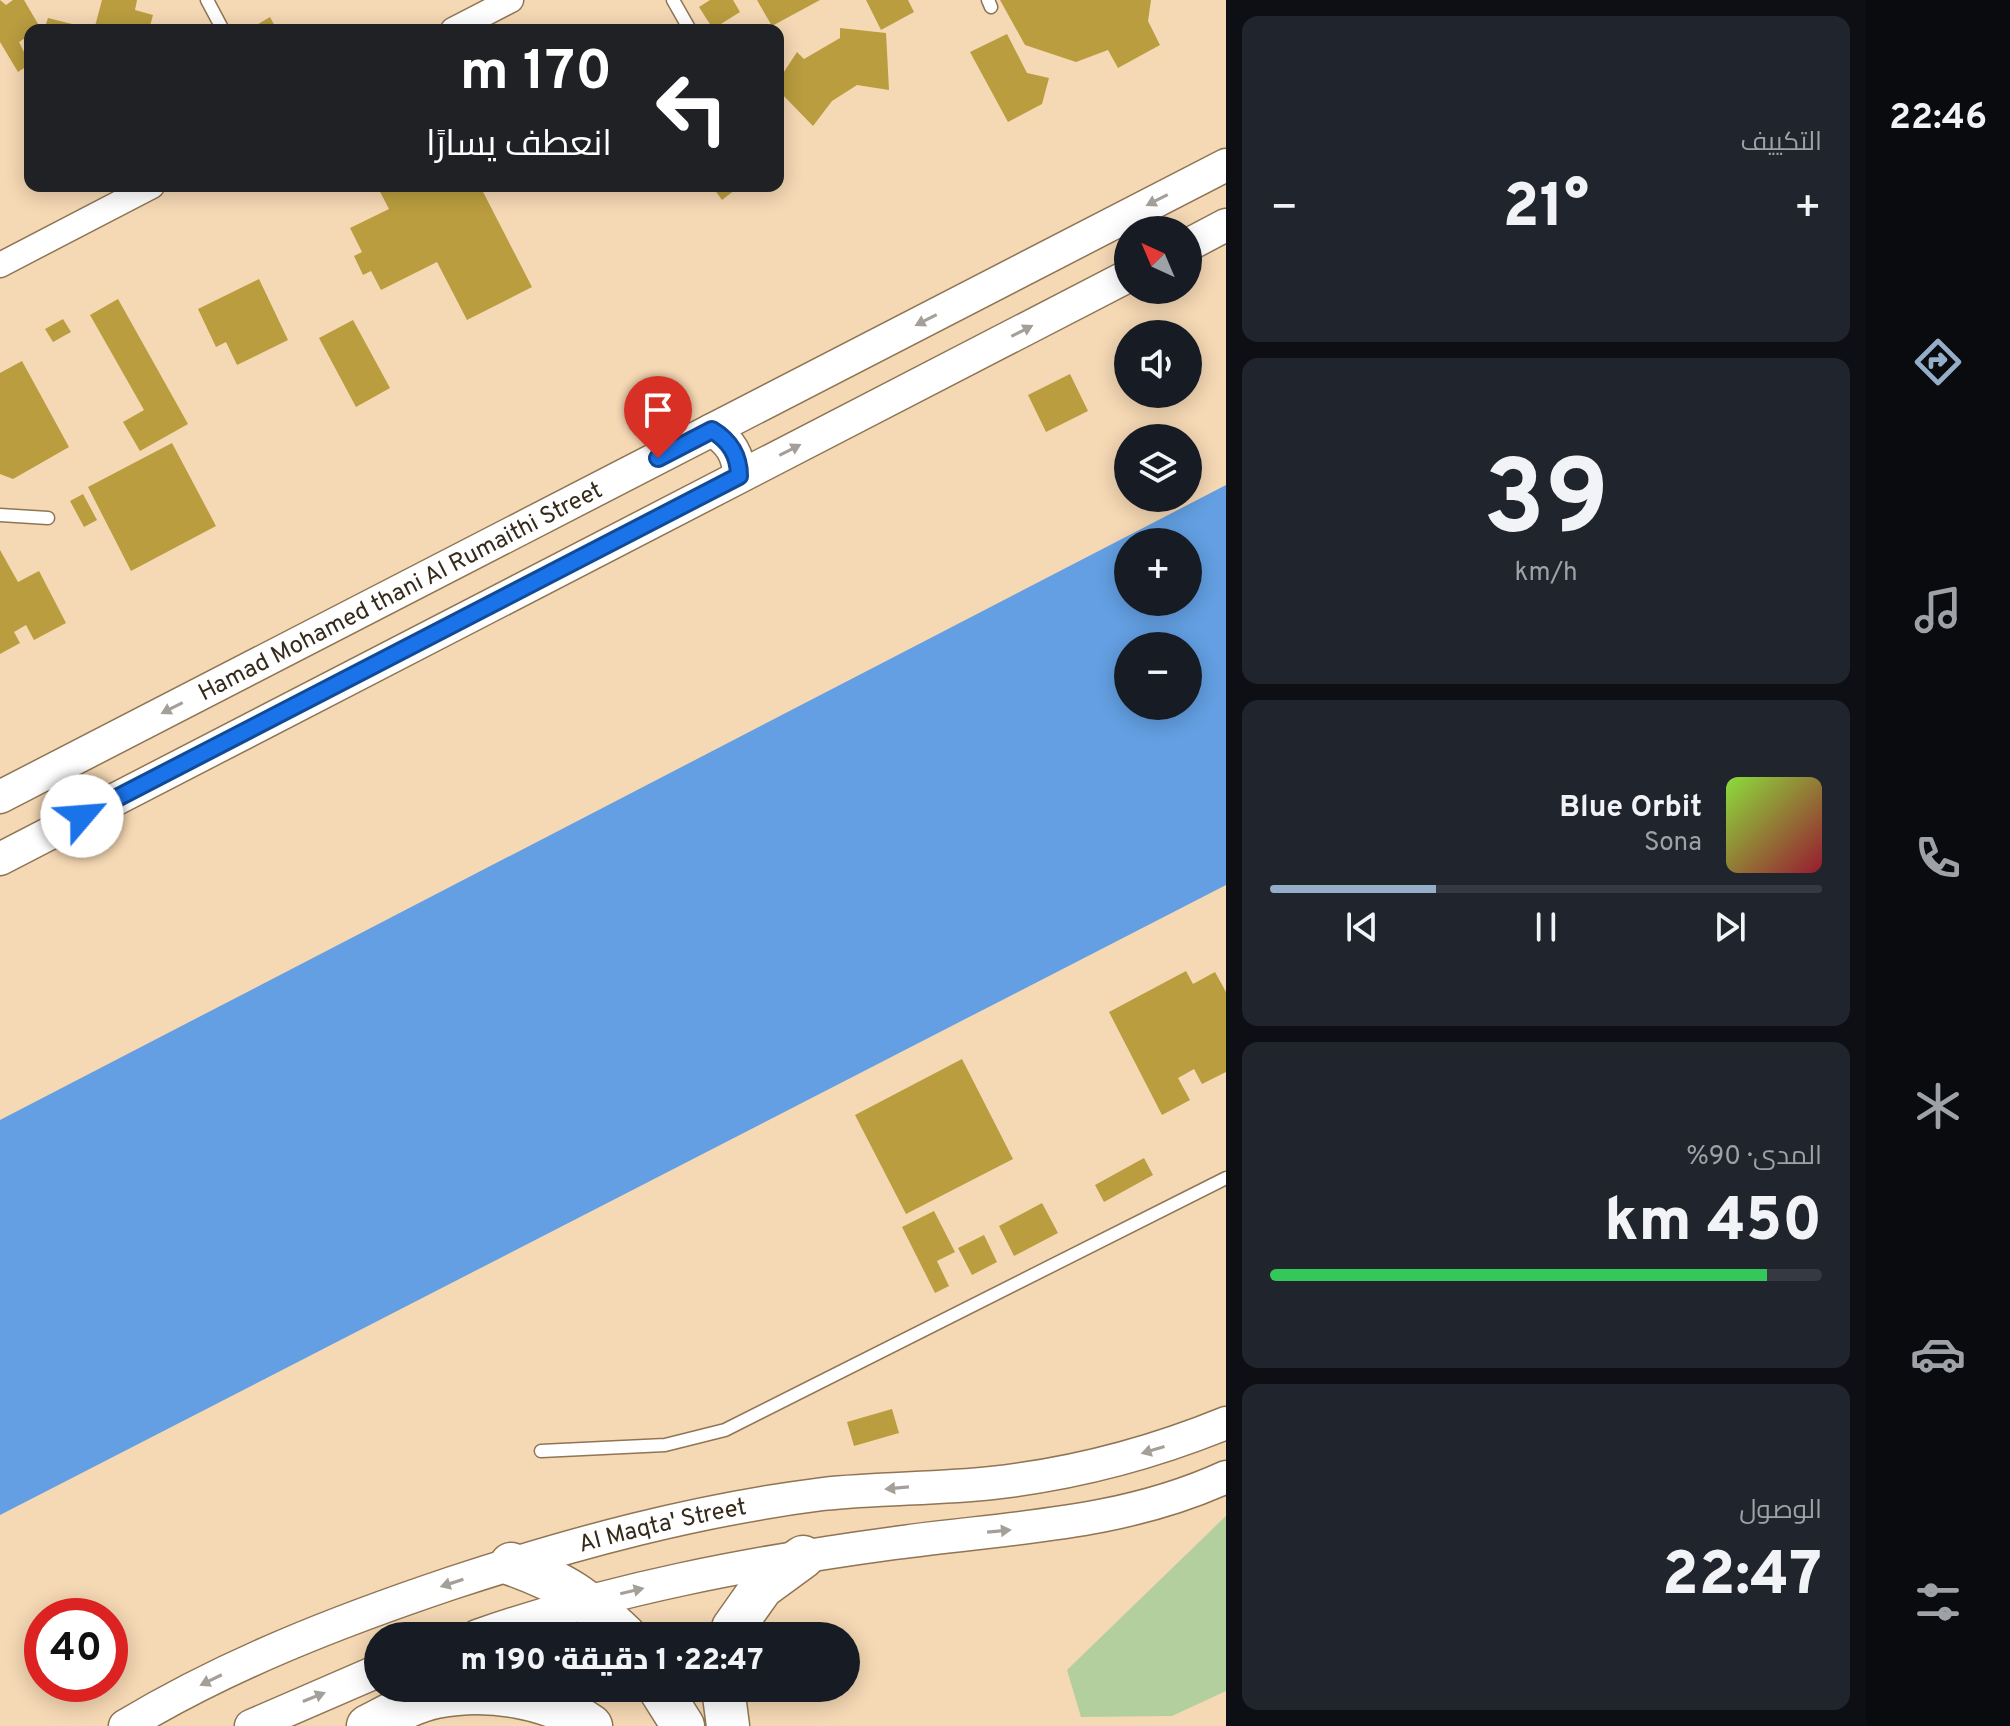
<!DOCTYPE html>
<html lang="ar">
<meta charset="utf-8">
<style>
:root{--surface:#171b24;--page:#20242c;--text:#f1f3f6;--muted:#9ea1a6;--line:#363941;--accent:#94adc8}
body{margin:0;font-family:Overpass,Cairo,sans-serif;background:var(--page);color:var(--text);direction:rtl;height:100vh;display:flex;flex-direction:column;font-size:30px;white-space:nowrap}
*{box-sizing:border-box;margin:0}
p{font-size:26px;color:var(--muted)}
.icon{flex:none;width:44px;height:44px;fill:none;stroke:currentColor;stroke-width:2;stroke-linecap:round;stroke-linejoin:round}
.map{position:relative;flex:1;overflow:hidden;direction:ltr}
.sheet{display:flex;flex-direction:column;gap:16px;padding:16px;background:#0d0f14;width:640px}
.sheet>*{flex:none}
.hud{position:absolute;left:24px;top:24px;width:760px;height:168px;border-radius:16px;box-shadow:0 4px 20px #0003;direction:rtl;background:#202124;color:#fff;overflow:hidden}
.needle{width:52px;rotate:316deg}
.fabs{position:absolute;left:1114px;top:216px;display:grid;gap:16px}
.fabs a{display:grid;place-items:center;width:88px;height:88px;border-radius:50%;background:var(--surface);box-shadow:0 4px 20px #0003;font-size:40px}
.speed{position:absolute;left:24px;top:1598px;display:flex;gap:16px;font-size:40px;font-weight:700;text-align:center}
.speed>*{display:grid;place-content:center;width:104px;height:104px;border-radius:50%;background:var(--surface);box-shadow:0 4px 20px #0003;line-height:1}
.speed .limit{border:12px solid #d22;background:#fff;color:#111}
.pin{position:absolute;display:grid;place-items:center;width:68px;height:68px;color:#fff;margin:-82px -34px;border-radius:50% 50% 50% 0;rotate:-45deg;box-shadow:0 0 8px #0007}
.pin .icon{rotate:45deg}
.me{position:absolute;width:88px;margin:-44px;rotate:63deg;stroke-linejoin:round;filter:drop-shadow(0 0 6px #0008)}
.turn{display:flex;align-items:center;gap:28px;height:168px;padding:0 40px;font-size:36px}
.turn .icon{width:104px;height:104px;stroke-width:2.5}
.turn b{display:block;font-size:56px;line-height:68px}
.big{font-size:60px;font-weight:800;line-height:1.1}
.sheet .widget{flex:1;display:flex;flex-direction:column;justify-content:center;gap:12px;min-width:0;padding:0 28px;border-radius:16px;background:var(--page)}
.sheet .dial{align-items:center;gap:0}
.dial b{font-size:104px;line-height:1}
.song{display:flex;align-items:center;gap:24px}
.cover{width:96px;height:96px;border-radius:12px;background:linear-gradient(135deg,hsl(90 70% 55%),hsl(350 70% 35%))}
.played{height:8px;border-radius:4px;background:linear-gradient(90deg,var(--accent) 30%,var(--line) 30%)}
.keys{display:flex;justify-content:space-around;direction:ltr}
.heat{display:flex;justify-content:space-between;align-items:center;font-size:44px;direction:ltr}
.charge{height:12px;border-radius:6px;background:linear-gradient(90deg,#34c759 90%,var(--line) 0)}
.trip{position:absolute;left:364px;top:1622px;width:496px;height:80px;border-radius:40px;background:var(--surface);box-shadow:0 4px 20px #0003;font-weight:800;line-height:80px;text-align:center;direction:rtl}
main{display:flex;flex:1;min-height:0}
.dock{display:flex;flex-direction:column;width:144px;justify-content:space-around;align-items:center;background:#090b0e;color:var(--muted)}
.dock .icon{width:56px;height:56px}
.dock .selected{color:var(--accent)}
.dock b{font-size:36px;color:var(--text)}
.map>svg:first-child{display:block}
.green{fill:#b3cf9e}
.water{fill:#639fe2;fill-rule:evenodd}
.building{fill:#ba9d3f}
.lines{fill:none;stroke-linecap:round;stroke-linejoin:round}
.lane-casing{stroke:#8f7554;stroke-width:15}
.street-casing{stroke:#8f7554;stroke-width:27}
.secondary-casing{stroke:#8f7554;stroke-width:35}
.highway-casing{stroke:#8f7554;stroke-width:45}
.lane{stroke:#fff;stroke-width:12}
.street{stroke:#fff;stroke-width:24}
.secondary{stroke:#fff;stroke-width:32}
.highway{stroke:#fff;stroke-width:42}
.oneway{fill:#a49f99}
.route-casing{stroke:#114b97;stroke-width:20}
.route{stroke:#1a73e8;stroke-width:14}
.labels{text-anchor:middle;stroke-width:8;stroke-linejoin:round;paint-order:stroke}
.street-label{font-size:24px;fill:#352a1c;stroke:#f5d8b4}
</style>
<main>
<nav class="dock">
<b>22:46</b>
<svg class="icon selected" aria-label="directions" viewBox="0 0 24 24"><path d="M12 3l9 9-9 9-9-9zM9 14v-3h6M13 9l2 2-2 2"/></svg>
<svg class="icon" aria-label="music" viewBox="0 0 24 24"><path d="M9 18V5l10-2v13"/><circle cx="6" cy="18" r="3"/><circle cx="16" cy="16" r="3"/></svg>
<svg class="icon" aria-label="phone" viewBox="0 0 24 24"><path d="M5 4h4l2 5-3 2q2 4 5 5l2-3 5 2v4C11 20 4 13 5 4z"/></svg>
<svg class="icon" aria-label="climate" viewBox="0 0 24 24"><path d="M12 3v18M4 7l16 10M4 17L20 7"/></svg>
<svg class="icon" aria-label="car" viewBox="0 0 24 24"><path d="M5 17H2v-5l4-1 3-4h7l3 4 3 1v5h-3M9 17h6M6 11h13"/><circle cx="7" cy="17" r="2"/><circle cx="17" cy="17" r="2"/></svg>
<svg class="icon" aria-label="filters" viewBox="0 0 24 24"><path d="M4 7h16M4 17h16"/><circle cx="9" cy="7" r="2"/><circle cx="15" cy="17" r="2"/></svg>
</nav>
<section class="sheet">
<div class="widget"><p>التكييف</p>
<div class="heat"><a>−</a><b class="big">21°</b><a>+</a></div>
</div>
<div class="widget dial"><b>39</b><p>km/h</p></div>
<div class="widget">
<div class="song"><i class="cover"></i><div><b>Blue Orbit</b><p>Sona</p></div></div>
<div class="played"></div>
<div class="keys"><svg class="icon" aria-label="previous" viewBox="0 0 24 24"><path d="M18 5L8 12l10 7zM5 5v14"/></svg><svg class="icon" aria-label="pause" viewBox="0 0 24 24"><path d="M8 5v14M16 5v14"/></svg><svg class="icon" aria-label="next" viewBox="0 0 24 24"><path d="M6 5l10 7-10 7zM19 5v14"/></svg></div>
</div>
<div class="widget"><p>المدى · 90%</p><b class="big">450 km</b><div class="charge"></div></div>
<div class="widget"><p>الوصول</p><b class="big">22:47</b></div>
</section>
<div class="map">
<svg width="1226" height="1726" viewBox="0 0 1226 1726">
<rect width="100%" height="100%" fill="#f5d8b4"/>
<!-- green -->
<path class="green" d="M1226 1516V1691L1172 1716 1081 1717 1067 1670Z"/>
<!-- water -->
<path class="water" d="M1226 485V885L0 1515V1120ZM1128 542H1188V602H1128ZM1128 646H1188V706H1128Z"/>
<!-- building -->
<path class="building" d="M0 0 6 5 13 0H24L41 29 30 30V35L19 42 30 64 18 72 0 42Z
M102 0H137L135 10 153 15 149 30H94Z
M710 0H733L740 12 713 29 699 7Z
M757 0H820L772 26Z
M866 0H908L914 12 881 30Z
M1000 0H1151L1148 21 1160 45 1118 68 1108 50 1076 62 1025 45Z
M270 17 277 30H248Z
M48 18 92 29V30H44Z
M840 28 886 33 889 90 857 85 832 101 813 126 778 90V81L797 52 804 59 840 38Z
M1007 34 1027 73 1049 78 1042 104 1008 122 970 52Z
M377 186H480L532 287 467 320 437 262 381 290 371 271 363 275 354 256 362 252 350 228 389 209Z
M712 186H740L722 200Z
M259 279 288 340 237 365 226 342 216 347 198 309Z
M118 299 188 424 140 451 123 422 144 410 90 315Z
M63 319 71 332 53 342 45 329Z
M353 320 390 388 356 407 319 338Z
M22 361 69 447 13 479 0 474V373Z
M1070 374 1088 411 1046 432 1028 395Z
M172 443 216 526 131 571 88 487Z
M83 494 97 520 84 527 70 501Z
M0 550 18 582 39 571 66 623 34 640 26 625 14 632 20 643 0 654Z
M1186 971 1193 984 1215 972 1226 992V1072L1202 1084 1194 1069 1178 1078 1190 1100 1162 1115 1109 1012Z
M962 1059 1013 1159 906 1214 855 1115Z
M1144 1158 1153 1175 1104 1202 1095 1185Z
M1042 1203 1058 1233 1014 1256 999 1226Z
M934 1211 955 1252 937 1261 949 1286 935 1293 902 1227Z
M984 1235 997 1262 972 1275 958 1248Z
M892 1409 899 1433 854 1446 847 1422Z"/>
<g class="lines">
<defs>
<path id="lane" d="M207 0 223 30
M673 0 690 30
M988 0 991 7
M0 515 48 518
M541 1451 665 1445 725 1430 1226 1178"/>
<path id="street" d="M453 30 511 0
M0 265 152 186"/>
<g id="secondary">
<path d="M1188 245 1226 225"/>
<path d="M712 430C730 441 739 455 739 476"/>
<path id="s1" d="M0 797 1226 165"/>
<path d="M0 859 1128 276"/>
<path d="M477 1636C611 1589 754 1562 895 1543 1009 1527 1119 1526 1226 1477"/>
<path id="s2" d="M125 1726C228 1664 339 1621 452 1583 574 1543 696 1510 823 1494 879 1488 936 1489 992 1483 1074 1474 1150 1454 1226 1423"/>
<path d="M251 1726 378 1671"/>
</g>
<path id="highway" d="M511 1564C564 1583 584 1597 625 1636
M731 1636 733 1628 762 1587 803 1557
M659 1688 683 1726
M723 1688 728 1726
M368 1726C390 1715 412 1702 436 1697 487 1687 548 1696 591 1726"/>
</defs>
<!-- lane casing -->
<use href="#lane" class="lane-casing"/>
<!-- street casing -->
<use href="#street" class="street-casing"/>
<!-- secondary casing -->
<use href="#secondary" class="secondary-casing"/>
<!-- highway casing -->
<use href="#highway" class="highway-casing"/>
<!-- lane -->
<use href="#lane" class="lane"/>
<!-- street -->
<use href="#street" class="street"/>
<!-- secondary -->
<use href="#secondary" class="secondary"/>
<!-- highway -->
<use href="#highway" class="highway"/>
</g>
<!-- one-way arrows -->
<defs><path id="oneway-solid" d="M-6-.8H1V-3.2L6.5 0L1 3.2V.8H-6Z" transform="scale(2)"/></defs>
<g class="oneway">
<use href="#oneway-solid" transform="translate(1157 200) rotate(153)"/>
<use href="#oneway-solid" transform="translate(926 320) rotate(153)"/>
<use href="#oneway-solid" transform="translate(1022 331) rotate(-27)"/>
<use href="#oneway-solid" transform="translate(790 450) rotate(-27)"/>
<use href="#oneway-solid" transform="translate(172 708) rotate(153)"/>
<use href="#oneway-solid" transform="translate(1153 1450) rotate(163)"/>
<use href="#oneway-solid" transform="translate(897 1488) rotate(175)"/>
<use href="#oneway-solid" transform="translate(999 1531) rotate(-5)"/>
<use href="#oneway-solid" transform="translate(452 1583) rotate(162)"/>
<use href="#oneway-solid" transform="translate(632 1591) rotate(-13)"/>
<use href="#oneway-solid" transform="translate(211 1680) rotate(154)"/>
<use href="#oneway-solid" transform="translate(314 1697) rotate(-22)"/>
</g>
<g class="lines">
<defs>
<path id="route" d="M82 816 739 476C739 455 730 441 712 430L658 458"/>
</defs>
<!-- route casing -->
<use href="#route" class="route-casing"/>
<!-- route -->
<use href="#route" class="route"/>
</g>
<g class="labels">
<!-- street labels -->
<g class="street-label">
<text dy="8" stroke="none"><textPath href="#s1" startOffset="450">Hamad Mohamed thani Al Rumaithi Street</textPath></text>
<text dy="8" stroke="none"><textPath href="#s2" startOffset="576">Al Maqta' Street</textPath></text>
</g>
</g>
</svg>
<div class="fabs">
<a><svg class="needle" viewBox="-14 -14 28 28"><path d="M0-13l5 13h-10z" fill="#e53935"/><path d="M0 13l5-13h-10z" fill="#9ea1a6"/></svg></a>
<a><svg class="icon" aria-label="sound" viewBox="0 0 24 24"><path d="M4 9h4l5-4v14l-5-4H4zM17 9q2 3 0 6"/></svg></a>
<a><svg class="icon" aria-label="layers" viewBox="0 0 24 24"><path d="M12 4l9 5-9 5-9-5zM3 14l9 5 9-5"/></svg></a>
<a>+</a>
<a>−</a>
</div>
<div class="speed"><div class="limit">40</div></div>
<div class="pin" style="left:658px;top:458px;background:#d93025"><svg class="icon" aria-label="arrive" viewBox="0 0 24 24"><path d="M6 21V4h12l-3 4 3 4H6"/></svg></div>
<svg class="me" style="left:82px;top:816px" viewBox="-20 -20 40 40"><circle r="19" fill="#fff"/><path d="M0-13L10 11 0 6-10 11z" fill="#1a73e8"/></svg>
<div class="trip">22:47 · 1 دقيقة · 190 m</div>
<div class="hud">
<div class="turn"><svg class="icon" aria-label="left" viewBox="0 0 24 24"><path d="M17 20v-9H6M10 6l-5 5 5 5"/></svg><div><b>170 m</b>انعطف يسارًا</div></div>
</div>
</div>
</main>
